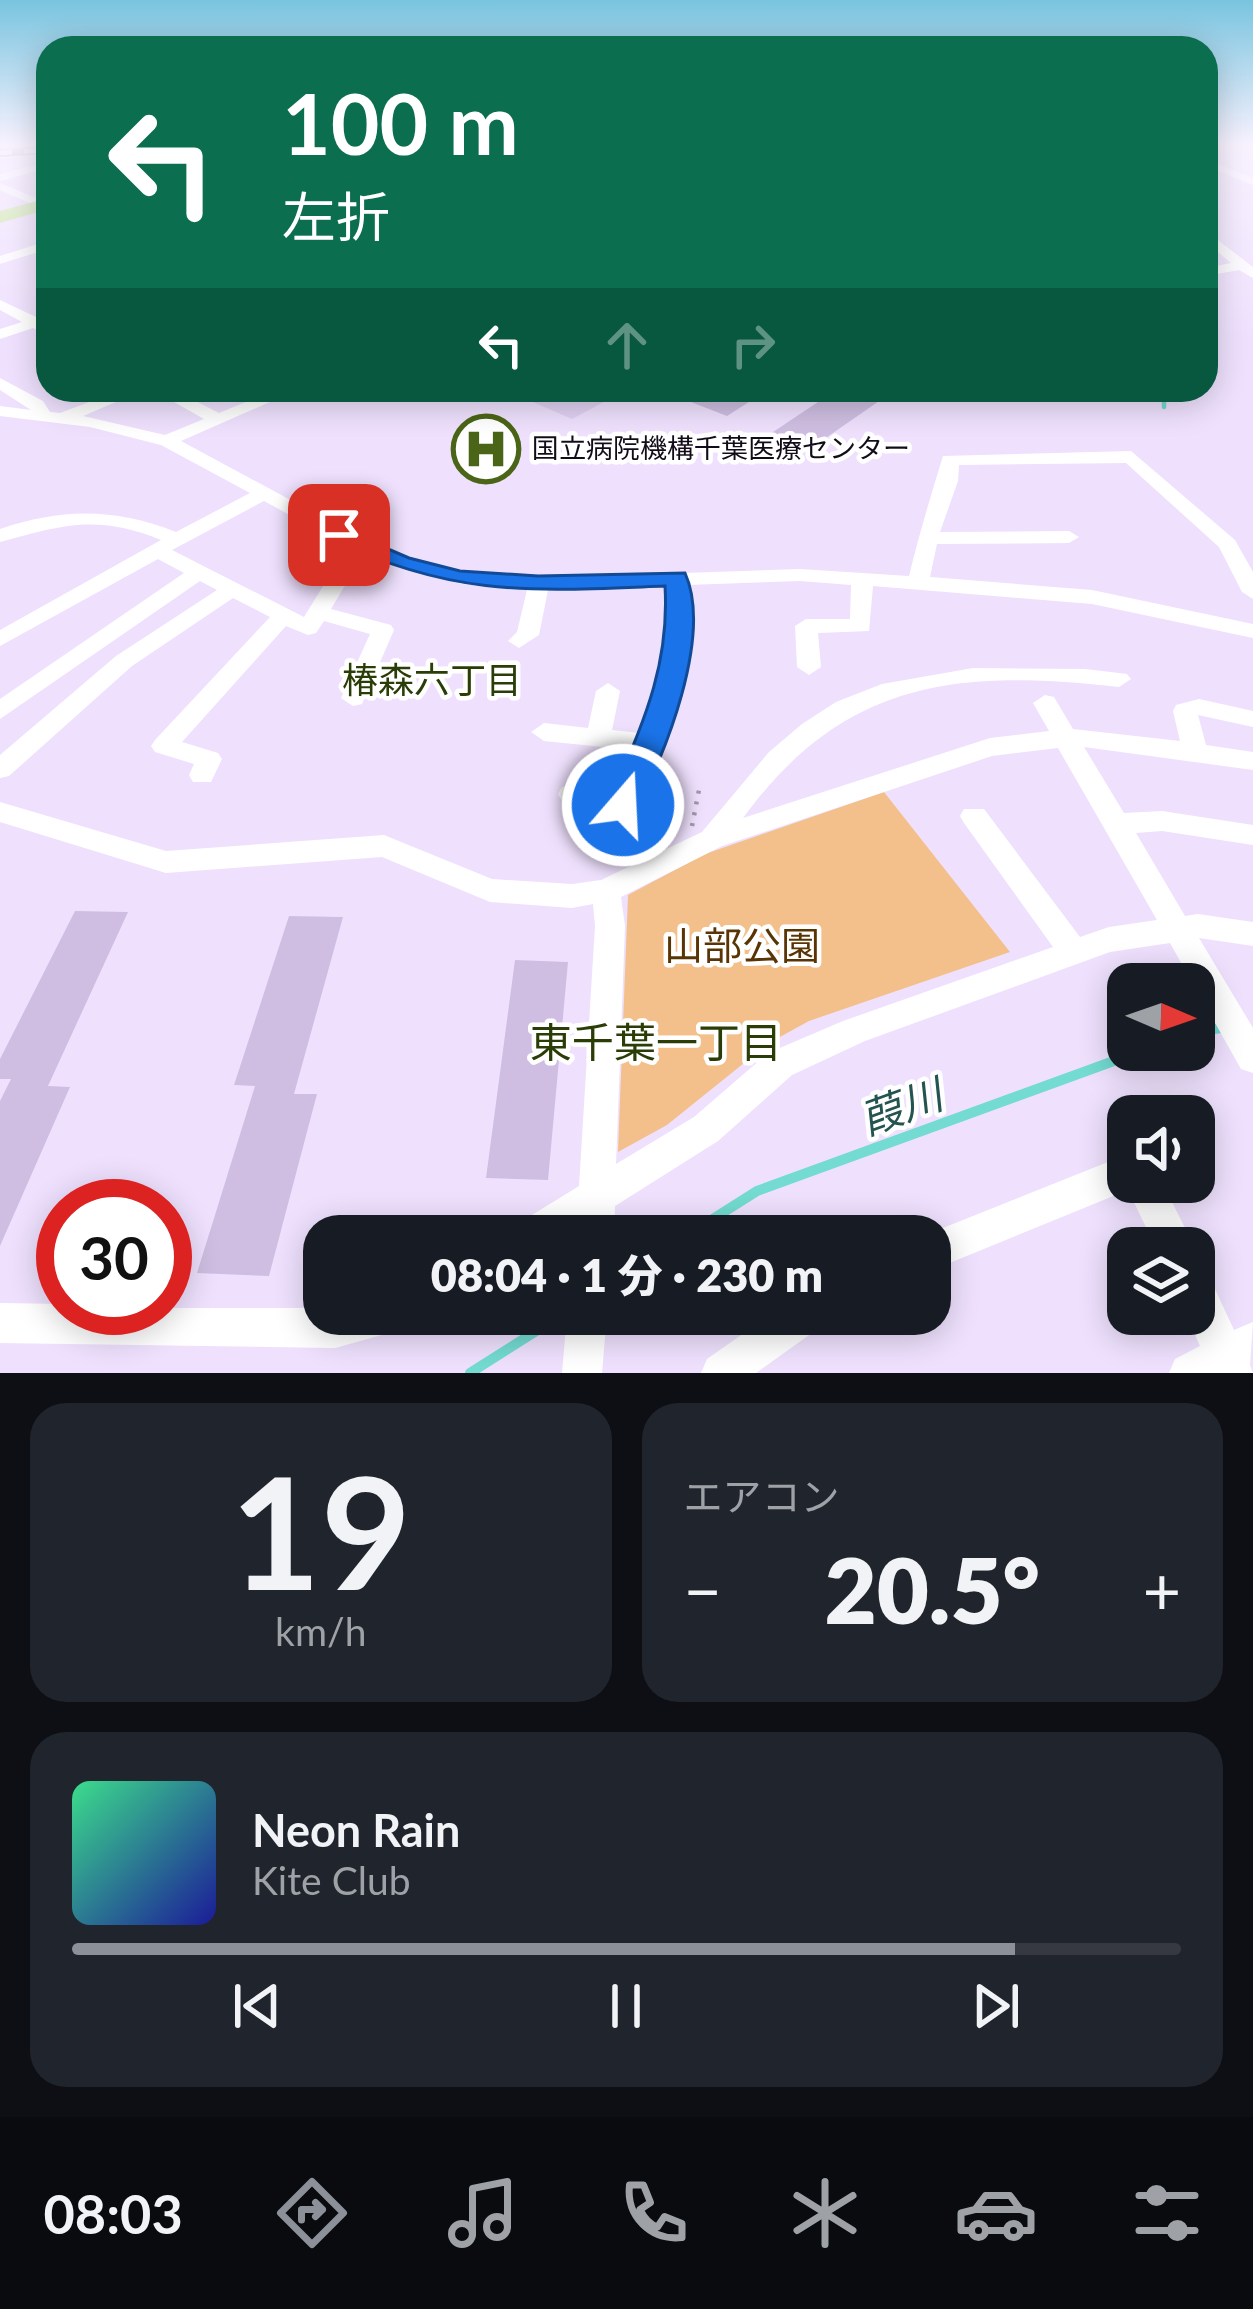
<!DOCTYPE html>
<html lang="ja">
<meta charset="utf-8">
<style>
:root{--surface:#171b24;--page:#20242c;--text:#f1f3f6;--muted:#9ea1a6;--line:#363941;--accent:#8c9099}
body{margin:0;font-family:Lato,"Noto Sans JP",sans-serif;background:var(--page);color:var(--text);height:100vh;display:flex;flex-direction:column;font-size:45px;white-space:nowrap}
*{box-sizing:border-box;margin:0}
p{font-size:39px;color:var(--muted)}
.icon{flex:none;width:66px;height:66px;fill:none;stroke:currentColor;stroke-width:2;stroke-linecap:round;stroke-linejoin:round}
.map{position:relative;height:1373px;overflow:hidden}
.side{display:flex;flex-direction:column;gap:30px;padding:30px;background:#0d0f14;flex:1}
.side>*{flex:none}
.top-card{position:absolute;left:36px;top:36px;width:1182px;height:366px;border-radius:36px;box-shadow:0 6px 30px #0003;background:#0b6e4f;color:#fff;overflow:hidden}
.needle{width:78px;rotate:92deg}
.controls{position:absolute;left:1107px;top:963px;display:grid;gap:24px}
.controls a{display:grid;place-items:center;width:108px;height:108px;border-radius:24px;background:var(--surface);box-shadow:0 6px 30px #0003;font-size:60px}
.speed{position:absolute;left:36px;top:1179px;display:flex;gap:24px;font-size:60px;font-weight:700;text-align:center}
.speed>*{display:grid;place-content:center;width:156px;height:156px;border-radius:50%;background:var(--surface);box-shadow:0 6px 30px #0003;line-height:1}
.speed .limit{border:18px solid #d22;background:#fff;color:#111}
.pin{position:absolute;display:grid;place-items:center;width:102px;height:102px;color:#fff;margin:-51px;border-radius:24px;box-shadow:0 6px 18px #0006}
.me{position:absolute;width:132px;margin:-66px;rotate:19deg;stroke-linejoin:round;filter:drop-shadow(0 0 9px #0008)}
.turn{display:flex;align-items:center;gap:42px;height:252px;padding:0 48px;font-size:54px}
.turn .icon{width:156px;height:156px;stroke-width:2.5}
.turn b{display:block;font-size:84px;line-height:102px}
.lanes{display:flex;align-items:center;height:114px;padding:0 48px;background:#0003;justify-content:center;gap:60px;direction:ltr}
.lanes .off{opacity:.35}
.big{font-size:90px;font-weight:800;line-height:1.1}
.side .card{flex:1;display:flex;flex-direction:column;justify-content:center;gap:18px;min-width:0;padding:0 42px;border-radius:36px;background:var(--page)}
.side .dial{align-items:center;gap:0}
.dial b{font-size:156px;line-height:1}
.song{display:flex;align-items:center;gap:36px}
.cover{width:144px;height:144px;border-radius:18px;background:linear-gradient(135deg,hsl(150 70% 55%),hsl(240 70% 35%))}
.played{height:12px;border-radius:6px;background:linear-gradient(90deg,var(--accent) 85%,var(--line) 85%)}
.keys{display:flex;justify-content:space-around;direction:ltr}
.heat{display:flex;justify-content:space-between;align-items:center;font-size:66px;direction:ltr}
.side .tiles{flex:1;display:grid;gap:30px;grid-template-columns:1fr 1fr}
.card:last-child{grid-column:span 2}
.trip{position:absolute;left:303px;top:1215px;width:648px;height:120px;border-radius:36px;background:var(--surface);box-shadow:0 6px 30px #0003;font-weight:800;line-height:120px;text-align:center}
.dock{display:flex;height:192px;justify-content:space-around;align-items:center;background:#090b0e;color:var(--muted)}
.dock .icon{width:84px;height:84px}
.dock .selected{color:var(--accent)}
.dock b{font-size:54px;color:var(--text)}
.map>svg:first-child{display:block}
.built{fill:#e0d1f2}
.green{fill:#f3c08c}
.lines{fill:none;stroke-linecap:round;stroke-linejoin:round}
.stream-far1{stroke:#73dbd1;stroke-width:4.5}
.stream{stroke:#73dbd1;stroke-width:10}
.building{fill:#cfbee1}
.path{stroke:#a397af;stroke-width:4.5;stroke-dasharray:3 8;stroke-linecap:butt}
.minor{fill:#fff;fill-rule:evenodd}
.highway{fill:#c0e789;fill-rule:evenodd}
.rail-casing{stroke:#82788c;stroke-width:8}
.rail{stroke:#fff;stroke-width:4.5;stroke-dasharray:12;stroke-linecap:butt}
.route{fill:#1a73e8;stroke:#114b97;stroke-width:3}
.labels{text-anchor:middle;stroke-width:9;stroke-linejoin:round;paint-order:stroke}
.far-poi-label{font-size:27px;fill:#120c18;stroke:#fff;text-anchor:start}
.neighbourhood-label{font-size:36px;fill:#2b3d06;stroke:#fff}
.near-park-label{font-size:39px;fill:#593505;stroke:#fff}
.near-neighbourhood-label{font-size:42px;fill:#2b3d06;stroke:#fff}
.near-water-label{font-size:42px;font-style:italic;fill:#25534f;stroke:#fff}
</style>
<div class="map">
<svg width="1253" height="1373" viewBox="0 0 1253 1373">
<rect width="100%" height="100%" fill="#efe1fe"/>
<!-- built -->
<path class="built" d="M505 390H626L572 419Z"/>
<!-- green -->
<path class="green" d="M884 792 1010 952 809 1021 769 1043 667 1125 618 1152 628 895 705 854Z"/>
<g class="lines">
<!-- stream-far1 -->
<path class="stream-far1" d="M1164 390V407"/>
<!-- stream -->
<path class="stream" d="M1194 1032 1228 1027
M686 1236 757 1191 1144 1050
M470 1373 563 1314"/>
</g>
<!-- building -->
<path class="building" d="M660 390H768L727 416Z
M836 390H895L807 451 767 436Z
M75 911 128 912 48 1086 70 1087 0 1246V1101L11 1079H0V1059Z
M289 916 343 917 294 1094H317L269 1276 197 1273 255 1086 234 1085Z
M515 960 568 962 548 1180 486 1178Z"/>
<g class="lines">
<!-- path -->
<path class="path" d="M692 826 699 790"/>
<!-- minor -->
<path class="minor" d="M1240 144H1253V151Z
M48 149V155L0 159V153Z
M1206 159 1253 178V185L1206 166Z
M48 162V168L0 181V174Z
M0 183 48 203V211L0 190Z
M1206 231 1253 267V278L1239 270 1206 276V268L1231 263 1206 242Z
M48 241V249L0 264V256Z
M0 300 36 317H48V335L33 328 0 339V329L22 322 0 310Z
M0 378 43 401 50 412 60 413 121 390H144L83 416 165 435 204 419 153 390H174L219 413 275 390H297L181 441 385 551 462 572 539 578 800 569 909 576C919 535 931 495 943 456L1131 451 1235 540 1253 572V599L1242 592 1219 547 1126 463 959 465 958 481 940 532 1069 531 1079 537 1069 543 937 544 930 577 1092 590 1253 624V638L1092 604 873 586 869 631 818 633 821 667 809 675 797 667 795 626 806 619H850L851 585 800 581 687 585 691 649 684 684 636 804 633 811 623 814 562 801 558 794 562 787 571 784 614 792 632 750 544 741 531 732 544 723 588 728 596 691 608 683 620 691 612 730 640 733C664 674 667 649 666 586L548 590 539 635 519 648 508 641 517 632 527 590 461 584 381 562 344 587 331 609 391 625 394 630 362 704 353 706 341 698 370 634 324 621 316 633 308 635 286 626 182 742 218 753 222 759 211 782H193L189 775 194 764 155 752 151 746 155 740 270 617 233 598 132 666 9 776 0 778V755L116 656 217 590 200 581 0 719V699L184 573 158 559 0 646V630L161 540C97 514 63 525 0 542V529C63 508 114 508 176 532L250 493 161 445 90 427 0 416V406L31 410 0 390ZM264 501 363 555 328 578 304 617 172 550Z
M973 668 1085 669 1127 674 1131 679 1119 687C957 669 844 680 743 818L990 738 1049 731 1033 703 1045 695 1054 697 1073 729 1180 741 1173 711 1176 705 1199 699 1253 711V727L1198 715 1206 745 1253 752V770L1084 747 1124 813 1162 811 1253 825V845L1162 831 1136 833 1185 916 1198 914 1253 922V946L1199 938 1253 1028V1073L1241 1069 1170 943 1110 952 865 1041 792 1075 718 1141 615 1206 614 1236H576L577 1230 566 1236H513L519 1223 579 1186 595 926 593 904 572 908 490 902 382 857 166 873 0 822V802L166 851 384 835 492 879 572 884 601 880 702 832 769 752 802 724 836 702 882 684ZM1058 748 1157 920 1109 927 1080 937 984 809H964L960 816 964 823 1053 947 843 1021 768 1053 694 1117 616 1164 625 926 621 897 722 846 992 756Z
M1128 1154V1182H1162L1195 1248 1194 1250 1156 1248 1128 1190 930 1271V1236H923Z
M1194 1269 1208 1274 1234 1330 1253 1322 1250 1365 1253 1373H1169L1175 1359 1200 1346 1186 1314H1194Z
M0 1303 63 1304V1308H324V1314H413L407 1328 335 1348 0 1343Z
M567 1314H607L602 1373H562Z
M771 1314H825L819 1328 756 1373H701L707 1359Z"/>
<!-- highway -->
<path class="highway" d="M48 198V209L0 223V211Z"/>
<defs>
<path id="rail" d="M0 153 48 150"/>
</defs>
<!-- rail casing -->
<use href="#rail" class="rail-casing"/>
<!-- rail -->
<use href="#rail" class="rail"/>
</g>
<!-- sky -->
<linearGradient id="sky" x2="0" y2="1"><stop stop-color="#79c4df"/><stop offset="0.43" stop-color="#f8f2ff"/><stop offset="1" stop-color="#f8f2ff" stop-opacity="0"/></linearGradient>
<rect width="1253" height="336" fill="url(#sky)"/>
<!-- route -->
<path class="route" d="M339 528 409 558 460 571 538 576 685 573C713 635 665 756 634 813H612L608 805C640 729 670 670 665 586 532 591 455 598 331 539V530Z"/>
<!-- icons -->
<defs>
<symbol id="hospital-ring" viewBox="-11 -11 22 22"><circle r="9.5" fill="#fff" stroke="#4a6517" stroke-width="1.5"/><path d="M-5-5h3v3.5h4V-5h3V5h-3V1.5h-4V5h-3Z" fill="#4a6517"/></symbol>
</defs>
<g fill-rule="evenodd">
<use href="#hospital-ring" x="448" y="411" width="76" height="76"/>
</g>
<g class="labels">
<!-- far-poi labels -->
<g class="far-poi-label">
<text x="532" y="458">国立病院機構千葉医療センター</text>
</g>
<!-- neighbourhood labels -->
<g class="neighbourhood-label">
<text x="432" y="693">椿森六丁目</text>
</g>
<!-- near-park labels -->
<g class="near-park-label">
<text x="742" y="960">山部公園</text>
</g>
<!-- near-neighbourhood labels -->
<g class="near-neighbourhood-label">
<text x="656" y="1058">東千葉一丁目</text>
</g>
<!-- near-water labels -->
<g class="near-water-label">
<text transform="translate(901 1107) rotate(-20)" y="15">葭川</text>
</g>
</g>
</svg>
<div class="controls">
<a><svg class="needle" viewBox="-14 -14 28 28"><path d="M0-13l5 13h-10z" fill="#e53935"/><path d="M0 13l5-13h-10z" fill="#9ea1a6"/></svg></a>
<a><svg class="icon" aria-label="sound" viewBox="0 0 24 24"><path d="M4 9h4l5-4v14l-5-4H4zM17 9q2 3 0 6"/></svg></a>
<a><svg class="icon" aria-label="layers" viewBox="0 0 24 24"><path d="M12 4l9 5-9 5-9-5zM3 14l9 5 9-5"/></svg></a>
</div>
<div class="speed"><div class="limit">30</div></div>
<div class="pin" style="left:339px;top:535px;background:#d93025"><svg class="icon" aria-label="arrive" viewBox="0 0 24 24"><path d="M6 21V4h12l-3 4 3 4H6"/></svg></div>
<svg class="me" style="left:623px;top:805px" viewBox="-20 -20 40 40"><circle r="17" fill="#1a73e8" stroke="#fff" stroke-width="3"/><path d="M0-11L8 9 0 5-8 9z" fill="#fff"/></svg>
<div class="trip">08:04 · 1 分 · 230 m</div>
<div class="top-card">
<div class="turn"><svg class="icon" aria-label="left" viewBox="0 0 24 24"><path d="M17 20v-9H6M10 6l-5 5 5 5"/></svg><div><b>100 m</b>左折</div></div>
<div class="lanes"><svg class="icon" aria-label="left" viewBox="0 0 24 24"><path d="M17 20v-9H6M10 6l-5 5 5 5"/></svg><svg class="icon off" aria-label="ahead" viewBox="0 0 24 24"><path d="M12 20V5M6 11l6-6 6 6"/></svg><svg class="icon off" aria-label="right" viewBox="0 0 24 24"><path d="M7 20v-9h11M14 6l5 5-5 5"/></svg></div>
</div>
</div>
<section class="side">
<div class="tiles">
<div class="card dial"><b>19</b><p>km/h</p></div>
<div class="card"><p>エアコン</p>
<div class="heat"><a>−</a><b class="big">20.5°</b><a>+</a></div>
</div>
<div class="card">
<div class="song"><i class="cover"></i><div><b>Neon Rain</b><p>Kite Club</p></div></div>
<div class="played"></div>
<div class="keys"><svg class="icon" aria-label="previous" viewBox="0 0 24 24"><path d="M18 5L8 12l10 7zM5 5v14"/></svg><svg class="icon" aria-label="pause" viewBox="0 0 24 24"><path d="M8 5v14M16 5v14"/></svg><svg class="icon" aria-label="next" viewBox="0 0 24 24"><path d="M6 5l10 7-10 7zM19 5v14"/></svg></div>
</div>
</div>
</section>
<nav class="dock">
<b>08:03</b>
<svg class="icon selected" aria-label="directions" viewBox="0 0 24 24"><path d="M12 3l9 9-9 9-9-9zM9 14v-3h6M13 9l2 2-2 2"/></svg>
<svg class="icon" aria-label="music" viewBox="0 0 24 24"><path d="M9 18V5l10-2v13"/><circle cx="6" cy="18" r="3"/><circle cx="16" cy="16" r="3"/></svg>
<svg class="icon" aria-label="phone" viewBox="0 0 24 24"><path d="M5 4h4l2 5-3 2q2 4 5 5l2-3 5 2v4C11 20 4 13 5 4z"/></svg>
<svg class="icon" aria-label="climate" viewBox="0 0 24 24"><path d="M12 3v18M4 7l16 10M4 17L20 7"/></svg>
<svg class="icon" aria-label="car" viewBox="0 0 24 24"><path d="M5 17H2v-5l4-1 3-4h7l3 4 3 1v5h-3M9 17h6M6 11h13"/><circle cx="7" cy="17" r="2"/><circle cx="17" cy="17" r="2"/></svg>
<svg class="icon" aria-label="filters" viewBox="0 0 24 24"><path d="M4 7h16M4 17h16"/><circle cx="9" cy="7" r="2"/><circle cx="15" cy="17" r="2"/></svg>
</nav>
